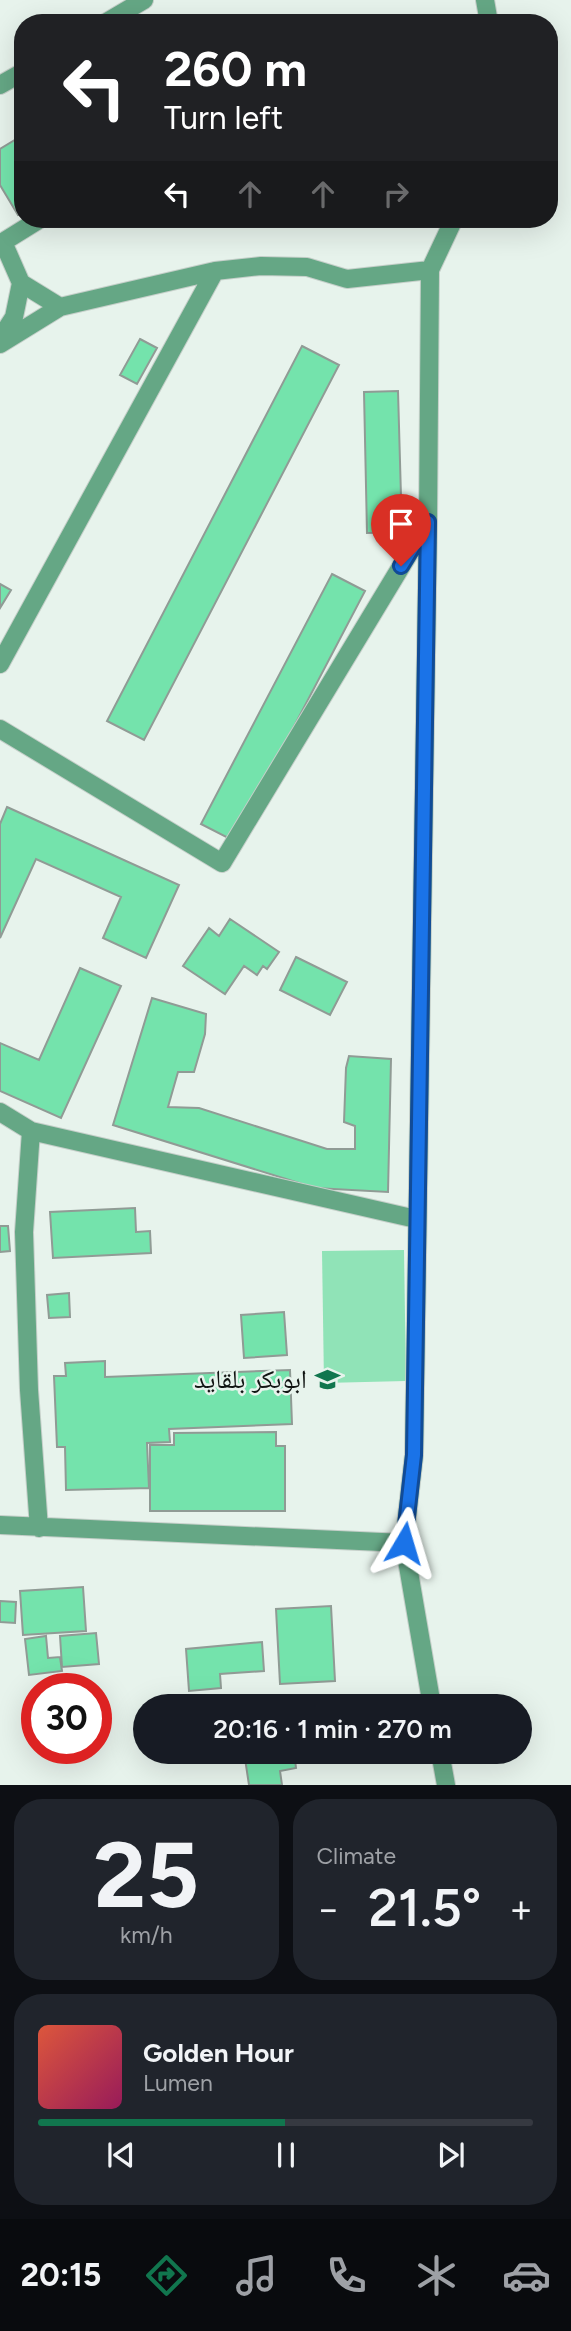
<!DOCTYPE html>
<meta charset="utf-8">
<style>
:root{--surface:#171b24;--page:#20242c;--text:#f1f3f6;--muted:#9ea1a6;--line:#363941;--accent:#11764e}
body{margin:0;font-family:Figtree,"Noto Naskh Arabic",sans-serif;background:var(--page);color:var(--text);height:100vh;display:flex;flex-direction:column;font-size:26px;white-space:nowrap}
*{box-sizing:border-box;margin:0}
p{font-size:23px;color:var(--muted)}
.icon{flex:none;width:38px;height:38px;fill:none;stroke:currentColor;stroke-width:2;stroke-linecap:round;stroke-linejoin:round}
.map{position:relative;height:1785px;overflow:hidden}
.details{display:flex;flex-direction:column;gap:14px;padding:14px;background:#0d0f14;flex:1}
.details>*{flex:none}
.banner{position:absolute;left:14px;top:14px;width:544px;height:214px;border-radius:28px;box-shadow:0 7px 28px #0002;background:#202124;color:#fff;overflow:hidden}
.speed{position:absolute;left:21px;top:1673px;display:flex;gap:14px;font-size:35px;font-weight:700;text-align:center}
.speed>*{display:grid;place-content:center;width:91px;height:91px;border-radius:50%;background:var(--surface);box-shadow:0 7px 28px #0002;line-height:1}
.speed .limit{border:10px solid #d22;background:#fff;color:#111}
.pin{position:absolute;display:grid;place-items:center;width:60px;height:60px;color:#fff;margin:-72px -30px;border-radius:50% 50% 50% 0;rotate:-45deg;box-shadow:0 0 7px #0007}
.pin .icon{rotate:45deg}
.me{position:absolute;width:77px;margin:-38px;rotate:7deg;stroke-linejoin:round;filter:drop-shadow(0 0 5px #0008)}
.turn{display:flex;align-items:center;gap:24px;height:147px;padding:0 35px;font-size:32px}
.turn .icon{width:91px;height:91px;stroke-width:2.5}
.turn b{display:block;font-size:49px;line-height:60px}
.lanes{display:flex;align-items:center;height:66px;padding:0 35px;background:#0003;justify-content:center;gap:35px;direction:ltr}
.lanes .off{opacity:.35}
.big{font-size:52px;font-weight:600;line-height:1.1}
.details .tile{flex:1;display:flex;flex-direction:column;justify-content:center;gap:10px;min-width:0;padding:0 24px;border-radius:28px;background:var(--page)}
.details .dial{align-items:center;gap:0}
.dial b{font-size:91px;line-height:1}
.song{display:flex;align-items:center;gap:21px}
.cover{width:84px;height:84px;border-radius:10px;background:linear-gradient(135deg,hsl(10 70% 55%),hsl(330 70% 35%))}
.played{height:7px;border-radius:4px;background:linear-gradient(90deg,var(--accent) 50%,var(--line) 50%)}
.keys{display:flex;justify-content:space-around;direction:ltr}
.heat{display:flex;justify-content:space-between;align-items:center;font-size:38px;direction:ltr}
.details .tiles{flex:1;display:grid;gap:14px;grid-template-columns:1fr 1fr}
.tile:last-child{grid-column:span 2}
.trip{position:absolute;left:133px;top:1694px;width:399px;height:70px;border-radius:35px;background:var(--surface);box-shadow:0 7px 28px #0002;font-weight:600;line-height:70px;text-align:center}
.dock{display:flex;height:112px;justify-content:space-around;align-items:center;background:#090b0e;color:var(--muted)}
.dock .icon{width:49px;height:49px}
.dock .selected{color:var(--accent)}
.dock b{font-size:32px;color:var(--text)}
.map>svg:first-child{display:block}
.green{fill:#90e3b7}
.building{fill:#74e3ac;stroke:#909b95;stroke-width:2}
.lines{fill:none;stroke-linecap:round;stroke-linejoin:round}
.minor-casing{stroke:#c5cfc9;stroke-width:20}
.minor{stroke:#65a785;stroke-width:18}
.route-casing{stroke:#114b97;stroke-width:18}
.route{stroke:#1a73e8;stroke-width:12}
.labels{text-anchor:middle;stroke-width:5;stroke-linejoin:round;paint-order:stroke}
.poi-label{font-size:26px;fill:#101412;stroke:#e7f3ec;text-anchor:end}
</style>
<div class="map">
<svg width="571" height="1785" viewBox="0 0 571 1785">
<rect width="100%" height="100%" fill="#e7f3ec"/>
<!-- green -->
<path class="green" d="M404 1250 406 1381 324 1383 322 1251Z"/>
<!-- building -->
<path class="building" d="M23 135V213L18 215 0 185V149Z
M140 339 157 348 137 384 120 375Z
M302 346 339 365 144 740 107 721Z
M398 391 402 532 367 533 364 392Z
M332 574 365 591 234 841 201 824Z
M0 584 11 590 0 608Z
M7 807 179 885 146 958 103 938 121 897 36 859 0 938V824Z
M230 919 279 952 267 969 263 966 257 975 244 966 225 994 183 966 209 928 219 936Z
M296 957 347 982 330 1015 280 990Z
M80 968 121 986 61 1118 0 1091V1043L39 1060Z
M152 998 206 1014 205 1034 194 1072H178L168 1107 199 1108 327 1149H355V1126L344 1122 346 1068 349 1056 391 1059 388 1192 315 1188 113 1125Z
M135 1208 136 1232 150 1231 151 1253 53 1258 50 1212Z
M0 1226H8L10 1251 0 1252Z
M69 1293 70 1317 49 1318 47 1295Z
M284 1312 287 1355 244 1358 241 1315Z
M105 1361V1377L290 1370 292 1424 169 1429 170 1442 147 1443 149 1488 66 1490 65 1447H57L54 1376H66L65 1363Z
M276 1432V1446H285V1511H150V1445H174V1433Z
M83 1587 86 1631 23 1635 20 1591Z
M0 1601 16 1602 15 1623 0 1622Z
M331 1606 335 1681 280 1684 276 1609Z
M96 1633 99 1664 62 1667 60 1636Z
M46 1636 48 1658 60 1657 62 1671 29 1675 25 1639Z
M262 1642 264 1671 220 1674 221 1688 189 1691 186 1649Z
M244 1752H294L296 1768 280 1771 282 1785H249Z"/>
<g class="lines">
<defs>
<path id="minor" d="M485 0 489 23
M105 23 144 0
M0 85 23 72
M40 219 3 242 21 283 60 307
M0 339 14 317 21 283
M0 344 60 307 215 271
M0 664 215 271 261 266 307 267 347 279 430 270 454 219
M0 729 222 863 428 522 430 270
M0 1112 31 1131 416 1219
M31 1131 24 1232 29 1390 39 1528
M0 1525 404 1543 432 1706
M404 1543 414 1455 428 522
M440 1752 446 1785"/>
</defs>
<!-- minor casing -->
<use href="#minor" class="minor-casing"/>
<!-- minor -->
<use href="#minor" class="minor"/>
</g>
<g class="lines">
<defs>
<path id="route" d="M401 566 428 522 414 1455 404 1543"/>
</defs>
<!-- route casing -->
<use href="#route" class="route-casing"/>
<!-- route -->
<use href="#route" class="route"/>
</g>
<!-- icons -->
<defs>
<symbol id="school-bare" viewBox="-9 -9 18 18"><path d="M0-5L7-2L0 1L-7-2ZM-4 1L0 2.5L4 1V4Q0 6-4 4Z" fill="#11764e" stroke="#e7f3ec" stroke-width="2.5" paint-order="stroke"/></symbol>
</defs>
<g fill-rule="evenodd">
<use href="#school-bare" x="310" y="1362" width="35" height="35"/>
</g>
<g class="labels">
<!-- poi labels -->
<g class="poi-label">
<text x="307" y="1388">ابوبكر بلقايد</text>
</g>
</g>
</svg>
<div class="speed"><div class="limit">30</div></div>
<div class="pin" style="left:401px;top:566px;background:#d93025"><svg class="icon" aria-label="arrive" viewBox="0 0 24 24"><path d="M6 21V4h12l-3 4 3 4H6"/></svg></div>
<svg class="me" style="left:404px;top:1543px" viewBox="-20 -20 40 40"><path d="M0-17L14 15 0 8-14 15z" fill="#1a73e8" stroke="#fff" stroke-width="4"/></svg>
<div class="trip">20:16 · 1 min · 270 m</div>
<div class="banner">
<div class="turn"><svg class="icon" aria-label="left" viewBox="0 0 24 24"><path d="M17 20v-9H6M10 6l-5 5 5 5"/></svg><div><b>260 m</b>Turn left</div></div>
<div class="lanes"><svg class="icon" aria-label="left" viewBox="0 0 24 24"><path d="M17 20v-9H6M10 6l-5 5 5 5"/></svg><svg class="icon off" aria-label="ahead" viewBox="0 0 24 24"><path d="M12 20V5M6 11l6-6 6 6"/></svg><svg class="icon off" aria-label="ahead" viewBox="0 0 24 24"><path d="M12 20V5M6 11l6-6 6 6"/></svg><svg class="icon off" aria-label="right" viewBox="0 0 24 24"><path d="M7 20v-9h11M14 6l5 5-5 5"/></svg></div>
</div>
</div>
<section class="details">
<div class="tiles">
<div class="tile dial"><b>25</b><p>km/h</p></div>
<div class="tile"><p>Climate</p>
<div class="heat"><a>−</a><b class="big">21.5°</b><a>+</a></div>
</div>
<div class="tile">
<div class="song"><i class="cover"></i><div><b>Golden Hour</b><p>Lumen</p></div></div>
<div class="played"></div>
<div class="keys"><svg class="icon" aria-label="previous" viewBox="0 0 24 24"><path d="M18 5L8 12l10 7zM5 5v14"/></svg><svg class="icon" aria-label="pause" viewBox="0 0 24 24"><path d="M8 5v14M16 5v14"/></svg><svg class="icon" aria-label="next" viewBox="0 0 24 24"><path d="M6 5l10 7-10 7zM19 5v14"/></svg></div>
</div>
</div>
</section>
<nav class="dock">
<b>20:15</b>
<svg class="icon selected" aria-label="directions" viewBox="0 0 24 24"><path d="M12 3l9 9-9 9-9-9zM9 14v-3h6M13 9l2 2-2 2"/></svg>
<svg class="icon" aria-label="music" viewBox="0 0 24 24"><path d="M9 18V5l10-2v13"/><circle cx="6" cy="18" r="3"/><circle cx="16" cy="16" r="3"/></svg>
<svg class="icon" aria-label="phone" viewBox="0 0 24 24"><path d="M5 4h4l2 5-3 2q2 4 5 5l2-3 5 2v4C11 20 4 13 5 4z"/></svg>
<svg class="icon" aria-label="climate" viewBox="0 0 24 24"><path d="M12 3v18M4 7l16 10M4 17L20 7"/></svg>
<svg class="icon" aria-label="car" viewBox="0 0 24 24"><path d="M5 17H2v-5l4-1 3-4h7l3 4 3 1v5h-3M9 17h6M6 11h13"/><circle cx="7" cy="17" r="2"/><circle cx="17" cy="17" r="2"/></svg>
</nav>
